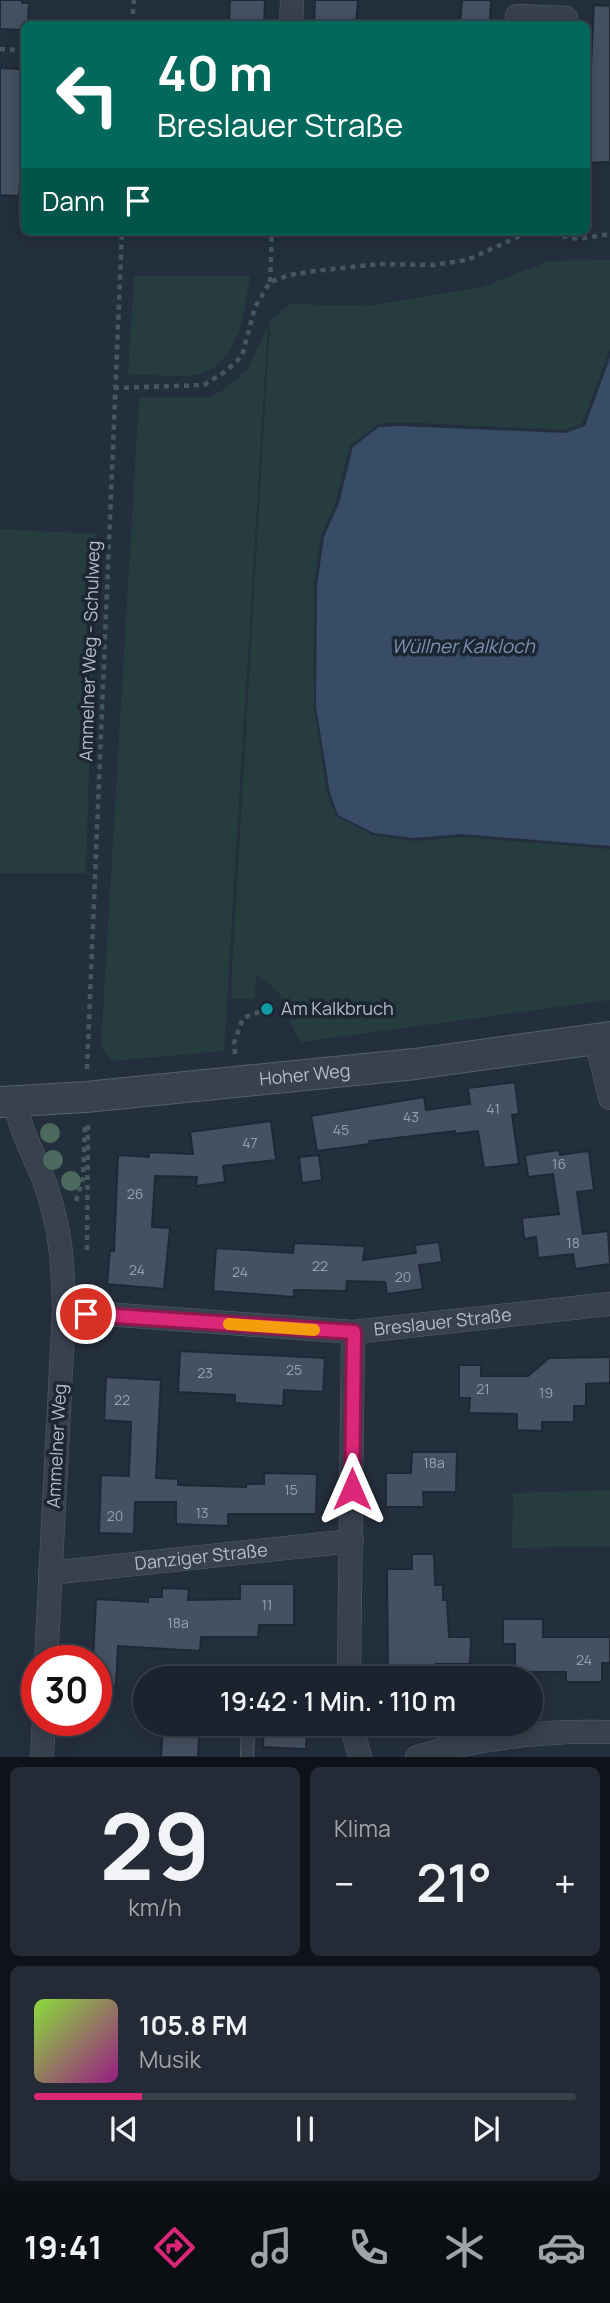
<!DOCTYPE html>
<html lang="de">
<meta charset="utf-8">
<style>
:root{--surface:#1b232e;--page:#242b36;--text:#f1f3f6;--muted:#a0a4aa;--line:#39404a;--accent:#db2777}
body{margin:0;font-family:Manrope,sans-serif;background:var(--page);color:var(--text);height:100vh;display:flex;flex-direction:column;font-size:26px;white-space:nowrap}
*{box-sizing:border-box;margin:0}
p{font-size:23px;color:var(--muted)}
.icon{flex:none;width:38px;height:38px;fill:none;stroke:currentColor;stroke-width:2;stroke-linecap:round;stroke-linejoin:round}
.map{position:relative;height:1757px;overflow:hidden}
.side{display:flex;flex-direction:column;gap:10px;padding:10px;background:#0f1319;flex:1}
.side>*{flex:none}
.guide{position:absolute;left:21px;top:21px;width:569px;height:214px;border-radius:10px;box-shadow:0 4px 18px #0003,0 0 0 2px var(--line);background:#00695c;color:#fff;overflow:hidden}
.speed{position:absolute;left:21px;top:1645px;display:flex;gap:14px;font-size:35px;font-weight:700;text-align:center}
.speed>*{display:grid;place-content:center;width:91px;height:91px;border-radius:50%;background:var(--surface);box-shadow:0 4px 18px #0003,0 0 0 2px var(--line);line-height:1}
.speed .limit{border:10px solid #d22;background:#fff;color:#111}
.pin{position:absolute;display:grid;place-items:center;width:60px;height:60px;color:#fff;margin:-30px;border:4px solid #fff;border-radius:50%;box-shadow:0 2px 7px #0007}
.me{position:absolute;width:77px;margin:-38px;rotate:0deg;stroke-linejoin:round;filter:drop-shadow(0 0 5px #0008)}
.turn{display:flex;align-items:center;gap:24px;height:147px;padding:0 21px;font-size:32px}
.turn .icon{width:91px;height:91px;stroke-width:2.5}
.turn b{display:block;font-size:49px;line-height:60px}
.then{display:flex;align-items:center;height:66px;padding:0 21px;background:#0003;gap:14px;font-size:26px}
.big{font-size:52px;font-weight:600;line-height:1.1}
.side .card{flex:1;display:flex;flex-direction:column;justify-content:center;gap:10px;min-width:0;padding:0 24px;border-radius:10px;background:var(--page)}
.side .dial{align-items:center;gap:0}
.dial b{font-size:91px;line-height:1}
.song{display:flex;align-items:center;gap:21px}
.cover{width:84px;height:84px;border-radius:10px;background:linear-gradient(135deg,hsl(90 70% 55%),hsl(310 70% 35%))}
.played{height:7px;border-radius:4px;background:linear-gradient(90deg,var(--accent) 20%,var(--line) 20%)}
.keys{display:flex;justify-content:space-around;direction:ltr}
.heat{display:flex;justify-content:space-between;align-items:center;font-size:38px;direction:ltr}
.side .tiles{flex:1;display:grid;gap:10px;grid-template-columns:1fr 1fr}
.card:last-child{grid-column:span 2}
.trip{position:absolute;left:133px;top:1666px;width:410px;height:70px;border-radius:35px;background:var(--surface);box-shadow:0 4px 18px #0003,0 0 0 2px var(--line);font-weight:600;line-height:70px;text-align:center}
.tab-bar{display:flex;height:112px;justify-content:space-around;align-items:center;background:#0b0e12;color:var(--muted)}
.tab-bar .icon{width:49px;height:49px}
.tab-bar .active{color:var(--accent)}
.tab-bar b{font-size:32px;color:var(--text)}
.map>svg:first-child{display:block}
.green{fill:#263c3f}
.water{fill:#394c67}
.building{fill:#455162;stroke:#1f2835;stroke-width:2}
.lines{fill:none;stroke-linecap:round;stroke-linejoin:round}
.service-casing{stroke:#565f6c;stroke-width:14}
.minor-casing{stroke:#565f6c;stroke-width:24}
.tertiary-casing{stroke:#565f6c;stroke-width:32}
.path{stroke:#44595c;stroke-width:4.5;stroke-dasharray:5 5;stroke-linecap:butt}
.service{stroke:#38414e;stroke-width:12}
.minor{stroke:#38414e;stroke-width:23}
.tertiary{stroke:#38414e;stroke-width:30}
.tree{fill:#4b6a5d}
.route-casing{stroke:#8e194d;stroke-width:18}
.route{stroke:#db2777;stroke-width:12}
.slow{stroke:#f59e0b;stroke-width:12}
.culture-dot{fill:#0f9aa8;stroke:#1d2633;stroke-width:2.5}
.labels{text-anchor:middle;stroke-width:7;stroke-linejoin:round;paint-order:stroke}
.number-label{font-size:14px;fill:#98a1af}
.street-label{font-size:18px;fill:#b4bcc9;stroke:#1d2633}
.poi-label{font-size:18px;fill:#b4bcc9;stroke:#1d2633;text-anchor:start}
.water-label{font-size:19px;font-style:italic;fill:#7c92b1;stroke:#1d2633}
</style>
<div class="map">
<svg width="610" height="1757" viewBox="0 0 610 1757">
<rect width="100%" height="100%" fill="#242f3e"/>
<!-- green -->
<path class="green" d="M610 260V349L582 424 564 430 399 422 378 424 350 445 336 502 321 536 314 584V705L327 793 336 816 373 835 415 841 463 837 610 849V1000L301 1042 290 1023V1012L276 989 257 975 254 999 232 998V968L270 320 290 304 368 306 482 287 549 261Z
M134 276H250C245 307 241 355 208 371 189 380 150 374 128 374Z
M268 324 224 1051 112 1061 101 1045 139 398 211 397 225 389 248 369Z
M0 529 96 534 86 873H0Z
M610 1490V1546L512 1548 513 1493Z"/>
<!-- water -->
<path class="water" d="M610 358V846L462 834 414 838 374 833 338 815 330 793 316 706 317 586 324 537 339 503 353 447 379 427 399 426 565 433 585 426Z"/>
<!-- building -->
<path class="building" d="M0 0H22V3H29L28 24H24V30L0 29Z
M230 0H265L264 24H229Z
M315 0H358L356 24H314Z
M462 0H491L490 24H460Z
M594 5 610 6V162L586 163Z
M0 68 22 69 21 102H24V123L19 196 0 195Z
M515 1082 519 1114 512 1115 519 1164 484 1168 478 1131 455 1134V1131L369 1141 370 1144 317 1151 311 1116 424 1097 426 1110 470 1104 468 1088Z
M271 1121 276 1160 223 1166 225 1182 196 1186 197 1177 155 1176 152 1227 170 1228 164 1289 107 1284 110 1251H114L118 1155 149 1157V1152L193 1154 190 1132Z
M559 1150 560 1155 589 1151 594 1190 577 1192 583 1234 608 1231 610 1264 575 1269 573 1254 538 1258 536 1237 524 1239 522 1218 559 1214 553 1174 528 1177 525 1155Z
M319 1155 322 1180 302 1183 299 1157Z
M439 1242 442 1262 419 1265 423 1289 387 1294 385 1282 347 1281 346 1291 294 1290V1297L213 1291 216 1248 293 1253 294 1243 365 1246 363 1260 416 1253 415 1245Z
M180 1351 325 1358 323 1392 284 1390 283 1406 235 1403V1395L178 1392Z
M610 1357V1383L586 1384V1406H574V1422H542V1431L517 1430V1414L469 1413 470 1398H459V1365H481V1376H528L549 1358Z
M106 1377 161 1380 156 1478 178 1479V1485L246 1487V1484H264V1473L317 1474 316 1514H228V1526L176 1524V1502H135L134 1534 99 1533 101 1475 129 1476 131 1422 104 1420Z
M412 1452H457L456 1492H423L424 1507H386V1473H411Z
M412 1554H434L435 1585H443V1600H447L449 1637H471L470 1664H436V1678H388L387 1569H412Z
M240 1584H294V1625H259L258 1637H201L200 1651 118 1646 116 1686 96 1685V1661H93L96 1599 148 1602V1597H162V1588L189 1589 188 1600 240 1599Z
M503 1619H543V1637H610V1663H602V1682H566V1672H515V1644H503Z
M163 1724H200L198 1757H161Z
M264 1724H307L306 1749 263 1747Z"/>
<g class="lines">
<defs>
<path id="service" d="M247 1757 248 1731"/>
<g id="minor">
<path d="M291 24 292 0"/>
<path d="M517 24V16L566 18V24"/>
<path d="M596 1039 610 1098"/>
<path d="M16 1102C19 1130 35 1156 45 1183 61 1230 63 1261 64 1311L46 1661"/>
<path id="s1" d="M64 1311 353 1332 610 1304"/>
<path id="s2" d="M50 1573 352 1541"/>
<path d="M349 1678 353 1332"/>
<path d="M351 1724 360 1757"/>
<path d="M42 1757 44 1720"/>
<path d="M417 1757C482 1737 543 1730 610 1732"/>
</g>
<g id="tertiary">
<path id="s3" d="M0 1102 86 1097 415 1064 610 1037"/>
</g>
</defs>
<!-- service casing -->
<use href="#service" class="service-casing"/>
<!-- minor casing -->
<use href="#minor" class="minor-casing"/>
<!-- tertiary casing -->
<use href="#tertiary" class="tertiary-casing"/>
<!-- path -->
<path class="path" d="M132 24 134 0
M0 49 24 50
M533 231 578 239 610 234
M270 282 272 231
M114 388 204 385 226 371 242 356 255 307 270 282 289 275 323 270 380 264 434 265 467 260 531 231
M235 1054 234 1043 243 1018 267 1009
M87 1069 122 231
M76 1201 83 1178 85 1124
M87 1250 88 1122"/>
<!-- service -->
<use href="#service" class="service"/>
<!-- minor -->
<use href="#minor" class="minor"/>
<!-- tertiary -->
<use href="#tertiary" class="tertiary"/>
</g>
<!-- trees -->
<g class="tree">
<circle cx="50" cy="1133" r="10"/>
<circle cx="53" cy="1160" r="10"/>
<circle cx="71" cy="1181" r="10"/>
</g>
<g class="lines">
<defs>
<path id="route" d="M86 1314 354 1332 352 1489"/>
</defs>
<!-- route casing -->
<use href="#route" class="route-casing"/>
<!-- route -->
<use href="#route" class="route"/>
<!-- slow -->
<path class="slow" d="M229 1324 314 1330"/>
</g>
<!-- markers -->
<circle class="culture-dot" cx="267" cy="1009" r="7"/>
<g class="labels">
<!-- number labels -->
<g class="number-label">
<text x="493" y="1114">41</text>
<text x="411" y="1122">43</text>
<text x="341" y="1135">45</text>
<text x="250" y="1148">47</text>
<text x="559" y="1169">16</text>
<text x="135" y="1199">26</text>
<text x="573" y="1248">18</text>
<text x="320" y="1271">22</text>
<text x="137" y="1275">24</text>
<text x="240" y="1277">24</text>
<text x="403" y="1282">20</text>
<text x="294" y="1375">25</text>
<text x="205" y="1378">23</text>
<text x="483" y="1394">21</text>
<text x="546" y="1398">19</text>
<text x="122" y="1405">22</text>
<text x="434" y="1468">18a</text>
<text x="291" y="1495">15</text>
<text x="202" y="1518">13</text>
<text x="115" y="1521">20</text>
<text x="267" y="1610">11</text>
<text x="178" y="1628">18a</text>
<text x="584" y="1665">24</text>
</g>
<!-- street labels -->
<g class="street-label">
<text transform="translate(90 651) rotate(-88)" y="6">Ammelner Weg - Schulweg</text>
<text dy="6" stroke="none"><textPath href="#s3" startOffset="306">Hoher Weg</textPath></text>
<text dy="6" stroke="none"><textPath href="#s1" startOffset="380">Breslauer Straße</textPath></text>
<text transform="translate(57 1446) rotate(-87)" y="6">Ammelner Weg</text>
<text dy="6" stroke="none"><textPath href="#s2" startOffset="152">Danziger Straße</textPath></text>
</g>
<!-- poi labels -->
<g class="poi-label">
<text x="281" y="1015">Am Kalkbruch</text>
</g>
<!-- water labels -->
<g class="water-label">
<text x="463" y="653">Wüllner Kalkloch</text>
</g>
</g>
</svg>
<div class="speed"><div class="limit">30</div></div>
<div class="pin" style="left:86px;top:1314px;background:#d93025"><svg class="icon" aria-label="arrive" viewBox="0 0 24 24"><path d="M6 21V4h12l-3 4 3 4H6"/></svg></div>
<svg class="me" style="left:352px;top:1489px" viewBox="-20 -20 40 40"><path d="M0-17L14 15 0 8-14 15z" fill="#db2777" stroke="#fff" stroke-width="4"/></svg>
<div class="trip">19:42 · 1 Min. · 110 m</div>
<div class="guide">
<div class="turn"><svg class="icon" aria-label="left" viewBox="0 0 24 24"><path d="M17 20v-9H6M10 6l-5 5 5 5"/></svg><div><b>40 m</b>Breslauer Straße</div></div>
<div class="then">Dann<svg class="icon" aria-label="arrive" viewBox="0 0 24 24"><path d="M6 21V4h12l-3 4 3 4H6"/></svg></div>
</div>
</div>
<section class="side">
<div class="tiles">
<div class="card dial"><b>29</b><p>km/h</p></div>
<div class="card"><p>Klima</p>
<div class="heat"><a>−</a><b class="big">21°</b><a>+</a></div>
</div>
<div class="card">
<div class="song"><i class="cover"></i><div><b>105.8 FM</b><p>Musik</p></div></div>
<div class="played"></div>
<div class="keys"><svg class="icon" aria-label="previous" viewBox="0 0 24 24"><path d="M18 5L8 12l10 7zM5 5v14"/></svg><svg class="icon" aria-label="pause" viewBox="0 0 24 24"><path d="M8 5v14M16 5v14"/></svg><svg class="icon" aria-label="next" viewBox="0 0 24 24"><path d="M6 5l10 7-10 7zM19 5v14"/></svg></div>
</div>
</div>
</section>
<nav class="tab-bar">
<b>19:41</b>
<svg class="icon active" aria-label="directions" viewBox="0 0 24 24"><path d="M12 3l9 9-9 9-9-9zM9 14v-3h6M13 9l2 2-2 2"/></svg>
<svg class="icon" aria-label="music" viewBox="0 0 24 24"><path d="M9 18V5l10-2v13"/><circle cx="6" cy="18" r="3"/><circle cx="16" cy="16" r="3"/></svg>
<svg class="icon" aria-label="phone" viewBox="0 0 24 24"><path d="M5 4h4l2 5-3 2q2 4 5 5l2-3 5 2v4C11 20 4 13 5 4z"/></svg>
<svg class="icon" aria-label="climate" viewBox="0 0 24 24"><path d="M12 3v18M4 7l16 10M4 17L20 7"/></svg>
<svg class="icon" aria-label="car" viewBox="0 0 24 24"><path d="M5 17H2v-5l4-1 3-4h7l3 4 3 1v5h-3M9 17h6M6 11h13"/><circle cx="7" cy="17" r="2"/><circle cx="17" cy="17" r="2"/></svg>
</nav>
